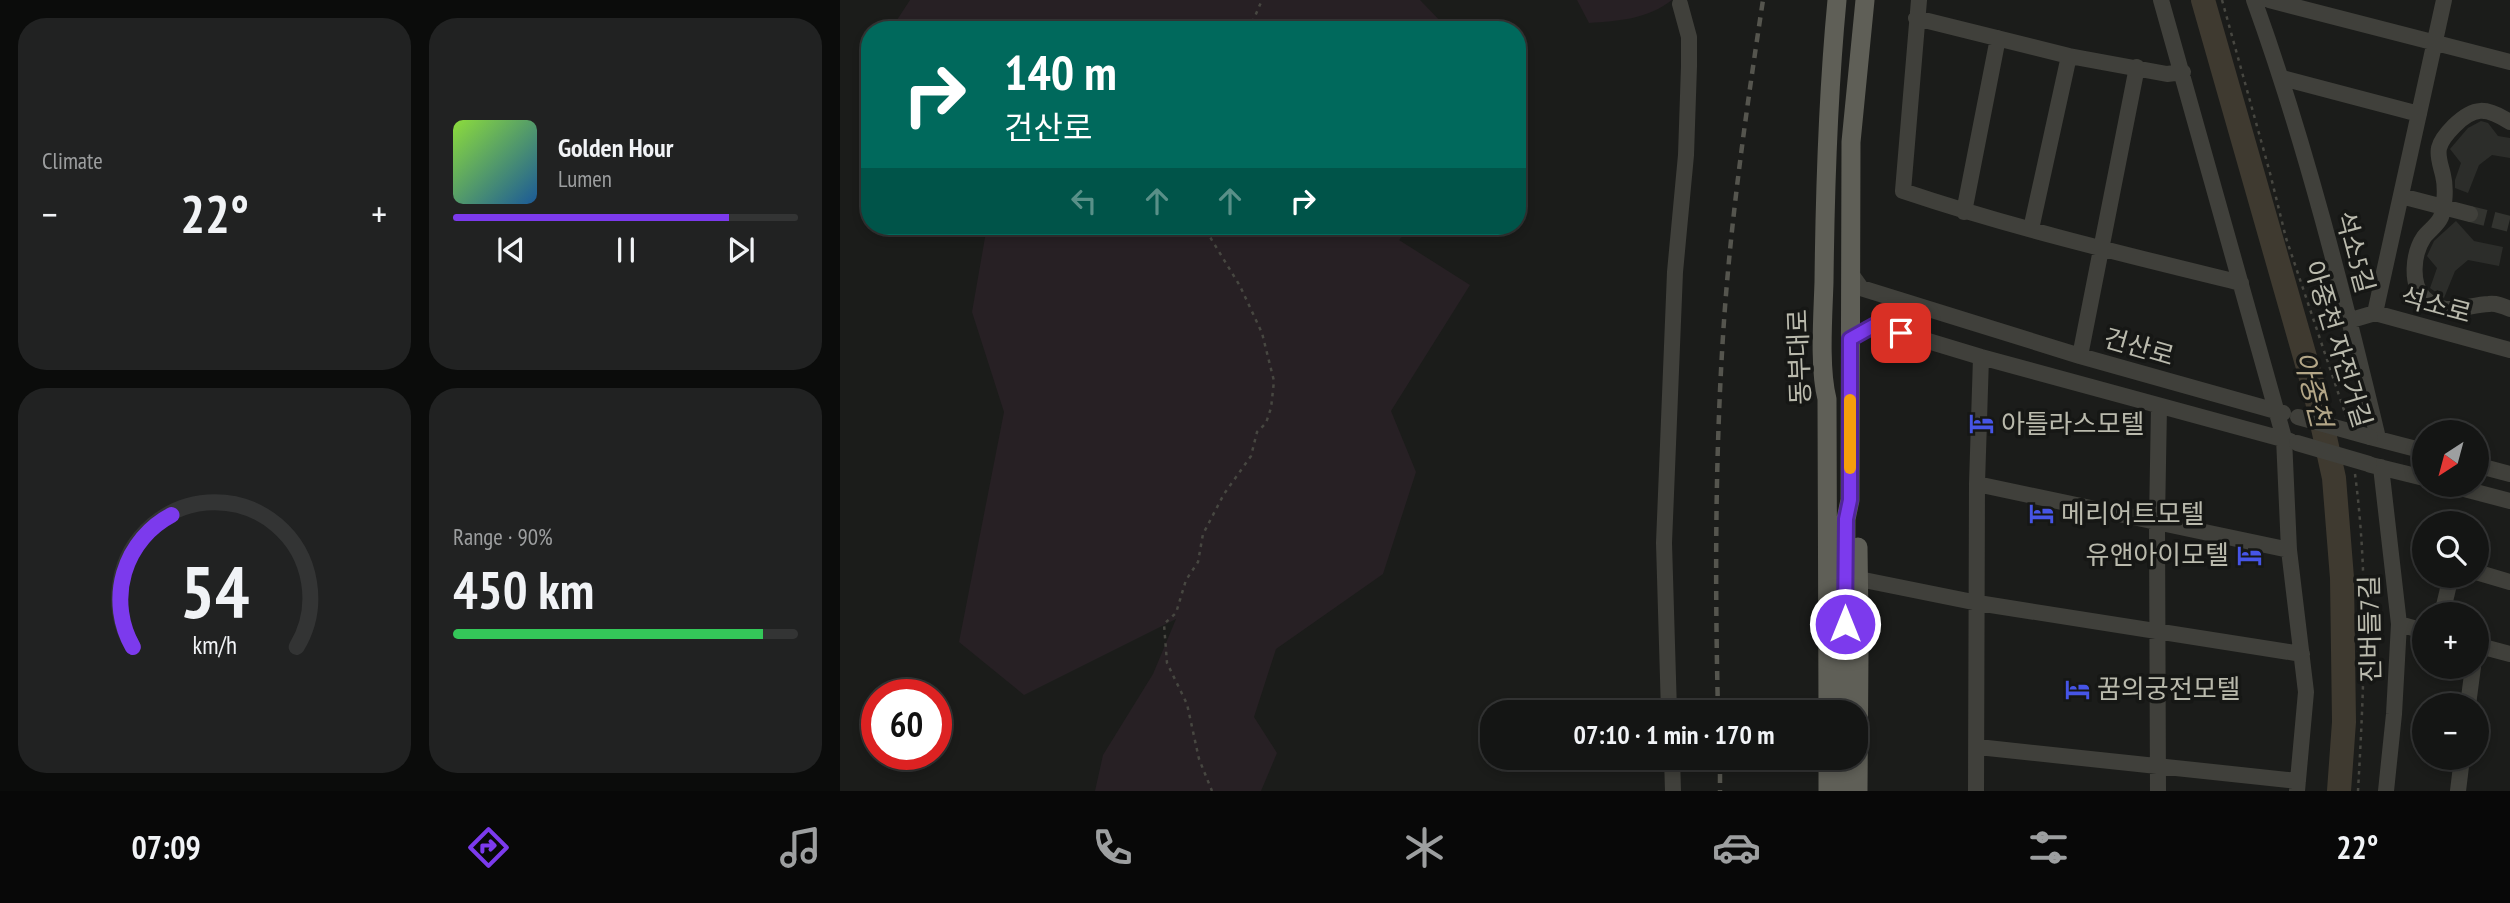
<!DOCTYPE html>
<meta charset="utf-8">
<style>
:root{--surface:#141514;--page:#212222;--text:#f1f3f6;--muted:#9d9fa0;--line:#333434;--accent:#7c3aed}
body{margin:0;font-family:"PT Sans Narrow","Noto Sans KR",sans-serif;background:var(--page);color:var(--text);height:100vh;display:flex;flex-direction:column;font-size:26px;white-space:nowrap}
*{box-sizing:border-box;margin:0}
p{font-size:23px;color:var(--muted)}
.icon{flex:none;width:38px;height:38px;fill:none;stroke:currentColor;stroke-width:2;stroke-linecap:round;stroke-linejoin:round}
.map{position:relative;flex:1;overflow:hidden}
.drawer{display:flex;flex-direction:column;gap:18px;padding:18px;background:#0b0c0b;width:840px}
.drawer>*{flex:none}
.hud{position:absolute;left:21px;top:21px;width:665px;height:214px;border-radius:28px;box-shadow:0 4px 10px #0003,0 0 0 2px var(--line);background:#00695c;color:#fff;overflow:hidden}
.needle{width:46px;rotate:216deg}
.fabs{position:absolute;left:1572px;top:420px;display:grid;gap:14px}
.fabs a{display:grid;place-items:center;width:77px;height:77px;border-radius:50%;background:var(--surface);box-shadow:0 4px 10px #0003,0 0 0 2px var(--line);font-size:35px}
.speed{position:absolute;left:21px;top:679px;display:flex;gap:14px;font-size:35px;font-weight:700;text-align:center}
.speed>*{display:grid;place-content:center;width:91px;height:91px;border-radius:50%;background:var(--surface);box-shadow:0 4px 10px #0003,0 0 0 2px var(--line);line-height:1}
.speed .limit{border:10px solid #d22;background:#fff;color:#111}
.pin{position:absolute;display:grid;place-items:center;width:60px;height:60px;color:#fff;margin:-30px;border-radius:14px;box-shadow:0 4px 10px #0006}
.me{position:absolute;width:77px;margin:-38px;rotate:0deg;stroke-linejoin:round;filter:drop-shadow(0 0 5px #0008)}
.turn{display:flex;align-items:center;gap:24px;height:147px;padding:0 28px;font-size:32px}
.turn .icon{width:91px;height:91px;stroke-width:2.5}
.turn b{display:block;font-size:49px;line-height:60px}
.lanes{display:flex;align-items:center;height:66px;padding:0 28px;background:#0003;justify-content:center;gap:35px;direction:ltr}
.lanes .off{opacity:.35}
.big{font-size:52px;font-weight:700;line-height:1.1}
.drawer .tile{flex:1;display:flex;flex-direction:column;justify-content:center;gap:10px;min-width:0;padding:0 24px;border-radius:28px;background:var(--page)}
.drawer .dial{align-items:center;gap:0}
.dial svg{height:182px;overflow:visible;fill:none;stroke:var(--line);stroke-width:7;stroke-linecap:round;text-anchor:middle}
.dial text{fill:var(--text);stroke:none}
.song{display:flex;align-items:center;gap:21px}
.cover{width:84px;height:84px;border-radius:10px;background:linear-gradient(135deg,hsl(90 70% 55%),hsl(210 70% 35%))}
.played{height:7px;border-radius:4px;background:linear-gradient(90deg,var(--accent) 80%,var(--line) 80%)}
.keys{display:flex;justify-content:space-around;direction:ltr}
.heat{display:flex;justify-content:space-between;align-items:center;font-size:38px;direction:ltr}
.charge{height:10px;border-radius:5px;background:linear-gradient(90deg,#34c759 90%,var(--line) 0)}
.drawer .tiles{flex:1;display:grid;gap:18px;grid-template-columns:repeat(2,1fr)}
.trip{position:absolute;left:640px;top:700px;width:388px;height:70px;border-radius:28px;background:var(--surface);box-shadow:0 4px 10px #0003,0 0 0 2px var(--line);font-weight:700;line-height:70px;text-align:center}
.tabs{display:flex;height:112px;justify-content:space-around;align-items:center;background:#080808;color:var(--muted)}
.tabs .icon{width:49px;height:49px}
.tabs .current{color:var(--accent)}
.tabs b{font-size:32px;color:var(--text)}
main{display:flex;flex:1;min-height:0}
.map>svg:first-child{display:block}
.green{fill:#272024}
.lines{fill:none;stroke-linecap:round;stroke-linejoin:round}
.river{stroke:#3f3a30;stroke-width:24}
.building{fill:#2c2d2a}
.minor-tunnel{stroke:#333430;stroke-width:16;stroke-dasharray:16 8;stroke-linecap:butt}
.path{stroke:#474741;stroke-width:2.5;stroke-dasharray:3.5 5;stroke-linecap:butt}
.minor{stroke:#40403b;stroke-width:16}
.major{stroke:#5f5f57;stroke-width:19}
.rail{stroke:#55554e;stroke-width:4.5;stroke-dasharray:9 7;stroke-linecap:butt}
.minor-bridge{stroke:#40403b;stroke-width:16}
.route-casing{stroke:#51269a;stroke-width:18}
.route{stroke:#7c3aed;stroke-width:12}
.slow{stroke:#f59e0b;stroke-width:12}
.labels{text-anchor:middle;stroke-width:7;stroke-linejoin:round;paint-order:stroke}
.street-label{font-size:26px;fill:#babaad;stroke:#161715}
.poi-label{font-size:26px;fill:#babaad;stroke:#161715;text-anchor:start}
.water-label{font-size:28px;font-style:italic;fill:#b3a687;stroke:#161715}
</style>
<main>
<section class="drawer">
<div class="tiles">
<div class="tile"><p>Climate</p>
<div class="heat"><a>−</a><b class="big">22°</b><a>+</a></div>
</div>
<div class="tile">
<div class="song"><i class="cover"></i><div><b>Golden Hour</b><p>Lumen</p></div></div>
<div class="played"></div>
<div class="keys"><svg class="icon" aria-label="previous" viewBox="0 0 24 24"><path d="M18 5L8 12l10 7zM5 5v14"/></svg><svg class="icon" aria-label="pause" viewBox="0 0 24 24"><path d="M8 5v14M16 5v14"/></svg><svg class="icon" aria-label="next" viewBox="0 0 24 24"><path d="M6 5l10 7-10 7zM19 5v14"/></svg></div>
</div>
<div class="tile dial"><svg viewBox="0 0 100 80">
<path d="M14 69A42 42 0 1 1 86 69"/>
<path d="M14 69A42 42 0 0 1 31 11" stroke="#7c3aed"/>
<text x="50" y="56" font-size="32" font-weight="700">54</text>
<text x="50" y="72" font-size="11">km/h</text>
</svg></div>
<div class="tile"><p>Range · 90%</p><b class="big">450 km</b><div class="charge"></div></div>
</div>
</section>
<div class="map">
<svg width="1670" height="791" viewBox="0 0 1670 791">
<rect width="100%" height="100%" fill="#1b1c1a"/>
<!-- green -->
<path class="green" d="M70 0H580L609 30H57L55 23Z
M737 0H832C808 19 779 21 749 23Z
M147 226H572L559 240 630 285 551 411 576 472 543 574 436 649 414 717 437 753 421 791H255L263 755 313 674 336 619 184 695 119 642 164 412 132 312Z"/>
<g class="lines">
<!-- river -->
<path class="river" d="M1363 0 1475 392 1494 478 1502 578 1504 722 1499 791"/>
</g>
<!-- building -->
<path class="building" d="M1641 121 1648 123 1658 136 1670 138V158L1652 155 1639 165 1628 193 1615 188V180L1621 163 1610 149 1628 128Z
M1616 221 1634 241 1663 247 1659 266 1628 260 1615 271 1604 298 1590 288 1597 268 1587 256 1594 241Z"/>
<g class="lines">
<!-- minor-tunnel -->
<path class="minor-tunnel" d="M1630 214 1670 224"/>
<!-- path -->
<path class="path" d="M1382 0 1430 173 1446 238 1506 416
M409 30 422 0
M358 226 370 237 400 286 422 333 434 381 431 408 426 423 417 432 411 456 384 494 363 534 358 562 346 580 336 613 324 624 327 663 347 704 359 759 372 791
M1515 474C1529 580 1524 685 1518 791"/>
<!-- minor -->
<path class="minor" d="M1079 0 1063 191C1173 228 1287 255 1401 283
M1321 0 1444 438 1449 550 1466 692 1457 791
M1414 0C1465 141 1503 292 1538 438
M1429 0 1670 62
M1076 18 1229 56 1327 74 1343 72
M1442 78 1579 114
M1670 122C1646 107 1634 106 1614 126 1608 132 1601 140 1599 148 1597 157 1601 166 1603 175 1606 187 1605 205 1601 217 1597 226 1589 230 1584 237 1573 253 1570 284 1584 298 1604 318 1625 305 1649 304 1656 303 1663 306 1670 309
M1561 196 1630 214
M1124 212 1158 38
M1191 229 1229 56
M1011 274 1021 288 1240 356 1443 413
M1535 313 1604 0
M1508 321 1535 313 1670 350
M1010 339 1035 325 1141 357 1450 441
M1240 356 1297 67
M1530 437 1584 451
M1531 465 1584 478
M1636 465 1670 474
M1541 467 1559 624 1554 714 1546 791
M1137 484 1449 550
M1609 485 1670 501
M1636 572 1670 582
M1019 579 1138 603 1462 654
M1602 614 1611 576
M1559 624 1584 631
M1636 645 1670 654
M1628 705 1633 667
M829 712 824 543 835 272 846 155 849 66V37L840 4
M1138 747 1458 781
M832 758 833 791
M1136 791 1137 484 1141 357
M1318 791 1317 521 1319 406
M1618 791 1622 758"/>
<!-- major -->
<path class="major" d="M1018 547 1019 622
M988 712 987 399C979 368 983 315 984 282 985 188 988 94 997 0
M1005 712 1006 519 1010 500 1011 142 1025 0
M988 758V791
M1004 758 1005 791
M1018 791 1019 652"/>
<!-- rail -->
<path class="rail" d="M878 712C875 587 875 462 883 336 890 224 906 112 923 0
M880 758V791"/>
<!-- minor-bridge -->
<path class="minor-bridge" d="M1458 417 1530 437
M1457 443 1529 464"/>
</g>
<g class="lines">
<defs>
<path id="route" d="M1005 624 1006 519 1010 500V339L1035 325 1061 333"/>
</defs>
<!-- route casing -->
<use href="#route" class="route-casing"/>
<!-- route -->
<use href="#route" class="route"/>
<!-- slow -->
<path class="slow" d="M1010 468V400"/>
</g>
<!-- icons -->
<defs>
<symbol id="hotel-bare" viewBox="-9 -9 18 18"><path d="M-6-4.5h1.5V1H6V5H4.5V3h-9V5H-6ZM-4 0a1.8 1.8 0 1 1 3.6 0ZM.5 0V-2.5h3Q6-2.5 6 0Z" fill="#4655e7" stroke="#161715" stroke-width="2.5" paint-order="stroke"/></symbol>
</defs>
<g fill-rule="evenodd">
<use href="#hotel-bare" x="1124" y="406" width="35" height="35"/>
<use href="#hotel-bare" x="1184" y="496" width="35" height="35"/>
<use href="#hotel-bare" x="1392" y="538" width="35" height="35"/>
<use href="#hotel-bare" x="1220" y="672" width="35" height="35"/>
</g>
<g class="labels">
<!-- street labels -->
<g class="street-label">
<text transform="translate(1515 252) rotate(75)" y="9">석소5길</text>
<text transform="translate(1596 305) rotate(15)" y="9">석소로</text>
<text transform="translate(1498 344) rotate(73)" y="9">아중천 자전거길</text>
<text transform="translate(1299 347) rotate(16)" y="9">건산로</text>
<text transform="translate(959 357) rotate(-92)" y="9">동부대로</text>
<text transform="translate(1530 629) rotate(-91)" y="9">진버들7길</text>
</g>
<!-- poi labels -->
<g class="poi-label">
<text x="1161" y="433">아틀라스모텔</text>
<text x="1221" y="523">메리어트모텔</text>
<text x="1389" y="564" text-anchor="end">유앤아이모텔</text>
<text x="1257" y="698">꿈의궁전모텔</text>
</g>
<!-- water labels -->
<g class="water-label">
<text transform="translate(1473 389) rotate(76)" y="10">아중천</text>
</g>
</g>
</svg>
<div class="fabs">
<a><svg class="needle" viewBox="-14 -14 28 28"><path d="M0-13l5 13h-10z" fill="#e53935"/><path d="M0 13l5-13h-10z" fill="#9d9fa0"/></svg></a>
<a><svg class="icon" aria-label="search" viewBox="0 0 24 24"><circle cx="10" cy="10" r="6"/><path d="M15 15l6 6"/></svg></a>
<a>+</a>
<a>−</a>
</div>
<div class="speed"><div class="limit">60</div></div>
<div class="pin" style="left:1061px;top:333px;background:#d93025"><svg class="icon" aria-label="arrive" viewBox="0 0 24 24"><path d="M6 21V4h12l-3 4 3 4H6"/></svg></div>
<svg class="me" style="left:1005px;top:624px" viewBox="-20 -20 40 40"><circle r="17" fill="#7c3aed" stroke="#fff" stroke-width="3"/><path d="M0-11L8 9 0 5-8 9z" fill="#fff"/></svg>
<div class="trip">07:10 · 1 min · 170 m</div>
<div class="hud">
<div class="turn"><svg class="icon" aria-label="right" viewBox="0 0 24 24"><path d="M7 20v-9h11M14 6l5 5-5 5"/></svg><div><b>140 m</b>건산로</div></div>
<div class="lanes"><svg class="icon off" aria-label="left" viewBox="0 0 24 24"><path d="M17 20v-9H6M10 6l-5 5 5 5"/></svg><svg class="icon off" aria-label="ahead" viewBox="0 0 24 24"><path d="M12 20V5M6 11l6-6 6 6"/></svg><svg class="icon off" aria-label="ahead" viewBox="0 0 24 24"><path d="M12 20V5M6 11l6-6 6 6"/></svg><svg class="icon" aria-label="right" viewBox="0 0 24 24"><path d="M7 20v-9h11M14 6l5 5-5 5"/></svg></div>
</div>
</div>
</main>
<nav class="tabs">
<b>07:09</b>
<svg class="icon current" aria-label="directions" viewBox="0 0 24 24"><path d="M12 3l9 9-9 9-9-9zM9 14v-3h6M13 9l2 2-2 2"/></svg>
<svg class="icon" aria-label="music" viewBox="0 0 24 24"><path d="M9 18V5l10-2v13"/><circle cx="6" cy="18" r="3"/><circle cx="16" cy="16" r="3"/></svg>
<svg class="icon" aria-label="phone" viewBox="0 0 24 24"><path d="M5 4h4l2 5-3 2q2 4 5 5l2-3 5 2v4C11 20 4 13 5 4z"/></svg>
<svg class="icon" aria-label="climate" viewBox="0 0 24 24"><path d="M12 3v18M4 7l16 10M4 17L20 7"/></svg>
<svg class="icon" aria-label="car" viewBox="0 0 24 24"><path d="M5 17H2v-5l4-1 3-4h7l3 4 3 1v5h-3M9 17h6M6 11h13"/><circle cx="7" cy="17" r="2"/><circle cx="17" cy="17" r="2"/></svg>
<svg class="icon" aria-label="filters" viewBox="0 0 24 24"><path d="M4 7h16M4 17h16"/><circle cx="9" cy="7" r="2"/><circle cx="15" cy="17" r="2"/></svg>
<b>22°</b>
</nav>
